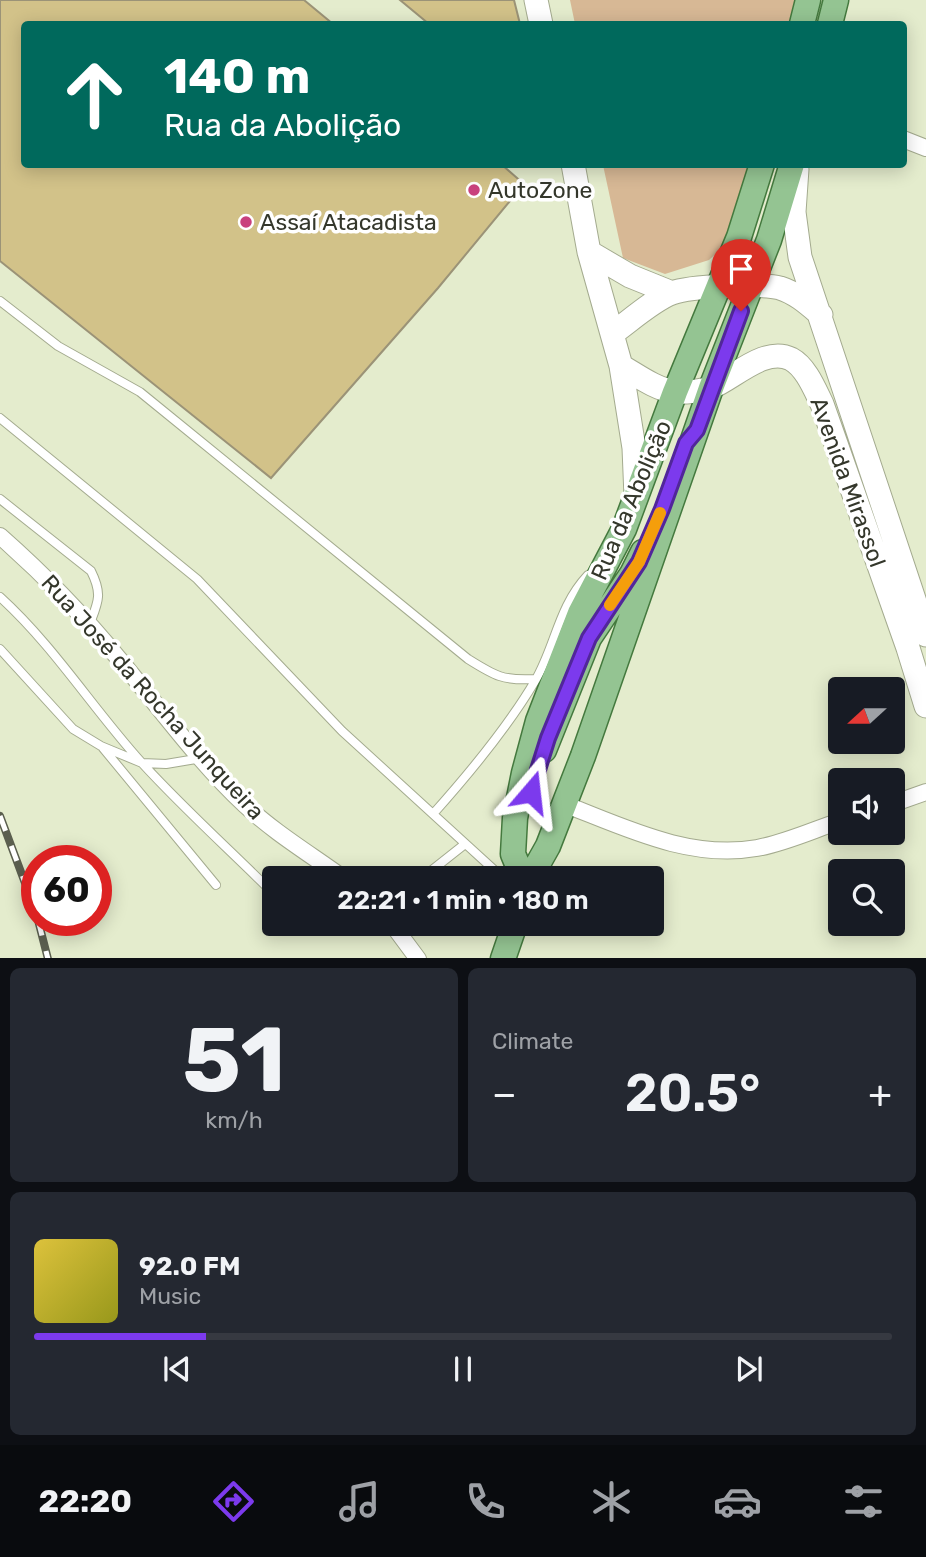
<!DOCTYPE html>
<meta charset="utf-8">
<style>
:root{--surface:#171b24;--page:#242831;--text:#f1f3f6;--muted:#9ea1a6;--line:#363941;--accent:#7c3aed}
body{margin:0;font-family:Rubik,sans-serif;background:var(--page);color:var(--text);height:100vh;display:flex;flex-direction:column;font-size:26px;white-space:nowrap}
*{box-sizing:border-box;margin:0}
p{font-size:23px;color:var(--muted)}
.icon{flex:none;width:38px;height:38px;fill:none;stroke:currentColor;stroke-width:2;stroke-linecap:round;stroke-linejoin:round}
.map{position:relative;height:958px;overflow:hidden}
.side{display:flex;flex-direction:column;gap:10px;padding:10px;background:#0d0f14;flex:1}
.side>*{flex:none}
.banner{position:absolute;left:21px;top:21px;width:886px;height:147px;border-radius:7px;box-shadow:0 4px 18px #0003;background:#00695c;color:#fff;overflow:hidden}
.needle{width:46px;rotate:249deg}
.fabs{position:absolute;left:828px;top:677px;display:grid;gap:14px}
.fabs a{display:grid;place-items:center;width:77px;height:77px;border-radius:7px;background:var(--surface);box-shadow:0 4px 18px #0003;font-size:35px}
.speed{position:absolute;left:21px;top:845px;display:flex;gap:14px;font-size:35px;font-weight:700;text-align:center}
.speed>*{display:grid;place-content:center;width:91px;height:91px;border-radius:50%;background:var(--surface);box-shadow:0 4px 18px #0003;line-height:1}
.speed .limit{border:10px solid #d22;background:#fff;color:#111}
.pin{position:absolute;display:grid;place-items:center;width:60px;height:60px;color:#fff;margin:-72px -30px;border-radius:50% 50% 50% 0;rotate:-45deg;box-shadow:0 0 7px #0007}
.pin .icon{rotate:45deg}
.me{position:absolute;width:77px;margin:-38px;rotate:17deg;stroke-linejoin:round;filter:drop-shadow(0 0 5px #0008)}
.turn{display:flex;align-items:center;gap:24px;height:147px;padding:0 28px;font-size:32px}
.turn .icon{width:91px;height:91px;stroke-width:2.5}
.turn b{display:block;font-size:49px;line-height:60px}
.big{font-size:52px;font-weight:600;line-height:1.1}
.side .card{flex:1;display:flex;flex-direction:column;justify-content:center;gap:10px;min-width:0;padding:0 24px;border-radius:10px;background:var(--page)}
.side .dial{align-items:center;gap:0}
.dial b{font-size:91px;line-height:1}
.song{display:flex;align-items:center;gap:21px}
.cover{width:84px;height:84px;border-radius:10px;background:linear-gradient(135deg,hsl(50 70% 55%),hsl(60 70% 35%))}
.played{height:7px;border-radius:4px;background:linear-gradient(90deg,var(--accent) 20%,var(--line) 20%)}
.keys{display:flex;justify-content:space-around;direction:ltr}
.heat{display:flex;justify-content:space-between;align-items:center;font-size:38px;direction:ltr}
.side .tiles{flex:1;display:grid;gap:10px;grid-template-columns:1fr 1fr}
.card:last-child{grid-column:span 2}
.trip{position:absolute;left:262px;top:866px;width:402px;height:70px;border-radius:7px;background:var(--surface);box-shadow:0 4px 18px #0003;font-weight:600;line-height:70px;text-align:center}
.dock{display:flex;height:112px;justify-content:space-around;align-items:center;background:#090b0e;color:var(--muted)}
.dock .icon{width:49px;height:49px}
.dock .selected{color:var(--accent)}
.dock b{font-size:32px;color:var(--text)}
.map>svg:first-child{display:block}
.green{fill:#d7b895}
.building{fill:#d2c289;stroke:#9b9377;stroke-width:2}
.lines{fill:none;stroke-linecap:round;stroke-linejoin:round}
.service-casing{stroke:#a4ab8f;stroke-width:10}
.minor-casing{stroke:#a4ab8f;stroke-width:18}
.secondary-casing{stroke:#a4ab8f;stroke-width:25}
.primary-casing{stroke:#44793e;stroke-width:27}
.service{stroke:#fff;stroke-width:8}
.minor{stroke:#fff;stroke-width:16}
.secondary{stroke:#fff;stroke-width:23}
.primary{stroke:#94c492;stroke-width:24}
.rail-casing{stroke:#5b5f4f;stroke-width:8}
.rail{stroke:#fff;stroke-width:5;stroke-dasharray:16;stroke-linecap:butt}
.route-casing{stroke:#51269a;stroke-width:18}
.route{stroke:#7c3aed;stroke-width:12}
.slow{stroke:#f59e0b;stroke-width:12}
.poi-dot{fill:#c9417d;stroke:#fff;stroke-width:2.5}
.labels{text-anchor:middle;stroke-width:7;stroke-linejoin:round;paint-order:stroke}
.poi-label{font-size:23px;fill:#34372b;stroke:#fff;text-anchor:start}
.street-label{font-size:23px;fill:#34372b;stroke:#fff}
</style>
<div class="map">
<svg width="926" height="959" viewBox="0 0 926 959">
<rect width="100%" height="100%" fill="#e4eccd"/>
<!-- green -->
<path class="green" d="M570 0H802L795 24H575Z
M603 165H755L735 236 709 260 665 274 623 258Z"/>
<!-- building -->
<path class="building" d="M0 0H304L333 24H24V164H501L524 184 438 288 271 478 0 261Z
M400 0H514L520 24H429Z"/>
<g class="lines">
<defs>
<path id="service" d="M0 301 58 346 140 392 468 659C495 676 503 681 536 679
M0 418 197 579 342 731 503 878
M0 499 91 571C103 595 98 602 89 626
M0 597C54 646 93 709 142 763 184 809 231 851 275 895
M0 649 73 729 101 746 142 763 166 764 202 758
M103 748 216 885
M433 814C467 776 509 725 535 681 556 645 558 607 588 575
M422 878 465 844"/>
<path id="minor" d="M903 139 926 148
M0 536C42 573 83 615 119 659 160 708 198 761 245 805 275 833 310 854 343 878
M564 804C626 828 690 860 757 848 785 843 813 830 840 821
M892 804 926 792
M392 924 418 959"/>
<path id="secondary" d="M536 0 541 24
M573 164 589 252 621 366 634 448 636 497
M797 169 794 212 800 257 926 635
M589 252 630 276 672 293
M613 333C630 321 653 300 672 293 690 286 761 283 780 288 796 293 808 304 821 315
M621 366C637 375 655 389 675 392 684 393 704 391 712 387 734 378 765 346 791 359 806 367 815 390 822 404L908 648 926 706"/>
<path id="primary" d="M802 24 808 0
M830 24 836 0
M544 750 589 638 632 574 643 552
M523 878 513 854 515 818 524 773 538 721 580 613 624 529 675 392 739 237 762 164
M530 878 548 846 583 756 711 388 769 240 792 164
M503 959 515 924"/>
</defs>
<!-- service casing -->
<use href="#service" class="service-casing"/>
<!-- minor casing -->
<use href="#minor" class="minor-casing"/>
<!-- secondary casing -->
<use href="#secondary" class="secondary-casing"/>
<!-- primary casing -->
<use href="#primary" class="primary-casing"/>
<!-- service -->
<use href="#service" class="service"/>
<!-- minor -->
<use href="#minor" class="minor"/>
<!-- secondary -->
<use href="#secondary" class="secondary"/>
<!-- primary -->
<use href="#primary" class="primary"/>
<defs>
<path id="rail" d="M0 816 37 915
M38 920 48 959"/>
</defs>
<!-- rail casing -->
<use href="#rail" class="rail-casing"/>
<!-- rail -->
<use href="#rail" class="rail"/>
</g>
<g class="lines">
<defs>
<path id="route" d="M531 792 548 738 589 638 639 562 662 509 686 443 697 430 741 311"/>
</defs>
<!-- route casing -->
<use href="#route" class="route-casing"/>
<!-- route -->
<use href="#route" class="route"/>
<!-- slow -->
<path class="slow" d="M610 605 639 562 660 513"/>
</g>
<!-- markers -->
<g class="poi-dot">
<circle cx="474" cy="190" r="7"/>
<circle cx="246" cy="222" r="7"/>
</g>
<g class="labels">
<!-- poi labels -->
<g class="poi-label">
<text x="488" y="198">AutoZone</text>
<text x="260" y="230">Assaí Atacadista</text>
</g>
<!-- street labels -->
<g class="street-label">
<text transform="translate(848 482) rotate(70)" y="8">Avenida Mirassol</text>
<text transform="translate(631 500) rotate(-67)" y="8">Rua da Abolição</text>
<text transform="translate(153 697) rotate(48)" y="8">Rua José da Rocha Junqueira</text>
</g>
</g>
</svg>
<div class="fabs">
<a><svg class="needle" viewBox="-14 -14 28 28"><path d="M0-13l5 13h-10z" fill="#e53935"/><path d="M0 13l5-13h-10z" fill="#9ea1a6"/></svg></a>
<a><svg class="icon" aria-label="sound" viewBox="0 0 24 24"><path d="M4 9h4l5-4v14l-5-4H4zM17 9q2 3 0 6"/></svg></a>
<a><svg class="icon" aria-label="search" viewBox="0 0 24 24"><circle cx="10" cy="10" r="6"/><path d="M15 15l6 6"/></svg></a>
</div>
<div class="speed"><div class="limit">60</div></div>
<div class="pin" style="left:741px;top:311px;background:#d93025"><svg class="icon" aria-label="arrive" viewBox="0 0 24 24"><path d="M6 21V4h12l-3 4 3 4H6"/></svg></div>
<svg class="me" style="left:531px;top:792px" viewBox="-20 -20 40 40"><path d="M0-17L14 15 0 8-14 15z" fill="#7c3aed" stroke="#fff" stroke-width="4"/></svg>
<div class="trip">22:21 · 1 min · 180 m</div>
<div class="banner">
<div class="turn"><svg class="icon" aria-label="ahead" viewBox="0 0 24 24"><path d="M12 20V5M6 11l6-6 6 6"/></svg><div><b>140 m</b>Rua da Abolição</div></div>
</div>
</div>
<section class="side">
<div class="tiles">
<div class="card dial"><b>51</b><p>km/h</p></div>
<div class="card"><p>Climate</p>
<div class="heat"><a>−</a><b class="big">20.5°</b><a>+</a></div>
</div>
<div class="card">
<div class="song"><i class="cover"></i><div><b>92.0 FM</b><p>Music</p></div></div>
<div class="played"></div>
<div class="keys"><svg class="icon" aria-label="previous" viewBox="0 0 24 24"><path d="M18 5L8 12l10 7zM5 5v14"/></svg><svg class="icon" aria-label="pause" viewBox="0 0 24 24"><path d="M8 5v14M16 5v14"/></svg><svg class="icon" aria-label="next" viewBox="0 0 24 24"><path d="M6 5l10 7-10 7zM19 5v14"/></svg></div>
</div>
</div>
</section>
<nav class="dock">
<b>22:20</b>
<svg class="icon selected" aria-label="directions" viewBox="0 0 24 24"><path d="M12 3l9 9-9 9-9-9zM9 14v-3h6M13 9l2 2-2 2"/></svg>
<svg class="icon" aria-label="music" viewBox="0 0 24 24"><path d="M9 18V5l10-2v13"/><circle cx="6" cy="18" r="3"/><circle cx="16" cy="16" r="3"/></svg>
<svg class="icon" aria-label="phone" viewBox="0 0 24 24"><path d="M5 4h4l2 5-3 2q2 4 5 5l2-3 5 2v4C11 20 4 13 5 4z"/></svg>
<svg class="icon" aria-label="climate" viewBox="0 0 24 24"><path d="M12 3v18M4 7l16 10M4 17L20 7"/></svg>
<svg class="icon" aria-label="car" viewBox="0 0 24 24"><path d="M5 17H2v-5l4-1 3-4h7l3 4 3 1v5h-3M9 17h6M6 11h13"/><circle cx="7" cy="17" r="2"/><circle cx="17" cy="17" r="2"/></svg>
<svg class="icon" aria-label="filters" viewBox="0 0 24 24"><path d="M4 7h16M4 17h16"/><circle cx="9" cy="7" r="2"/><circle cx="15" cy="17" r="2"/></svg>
</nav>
